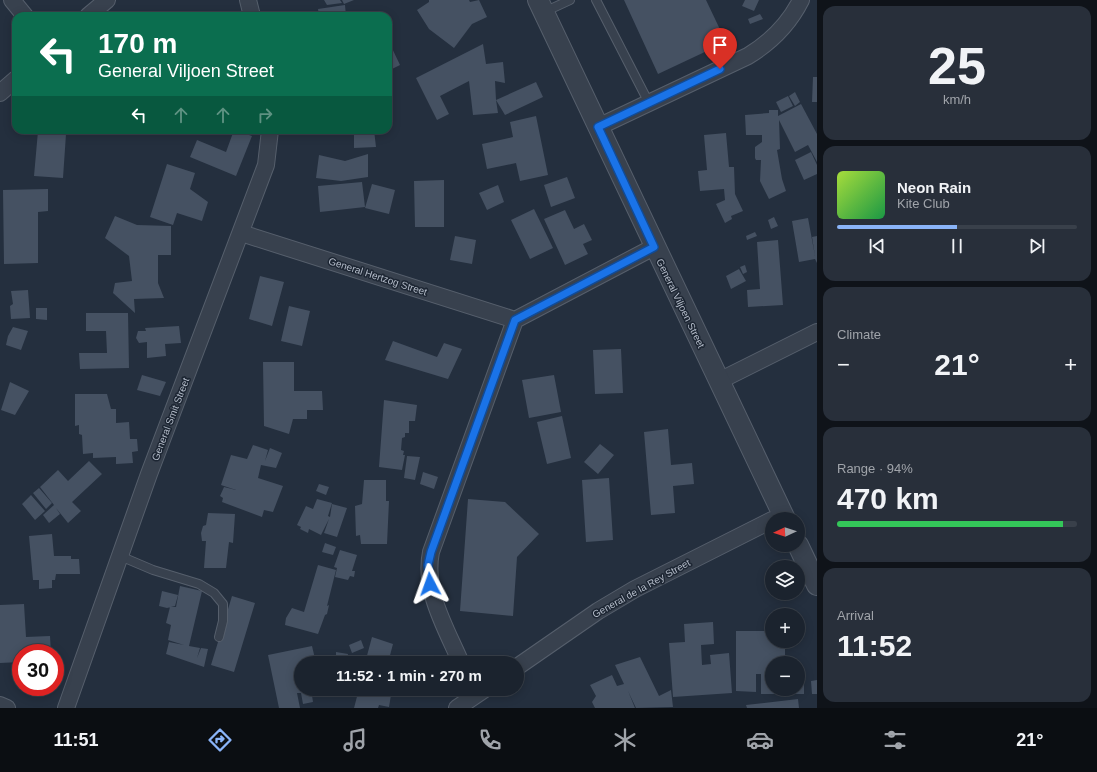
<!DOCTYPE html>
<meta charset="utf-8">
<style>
:root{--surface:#1b232e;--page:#282f3a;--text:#f1f3f6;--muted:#a0a4aa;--line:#39404a;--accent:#8ab4f8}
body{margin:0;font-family:Helvetica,sans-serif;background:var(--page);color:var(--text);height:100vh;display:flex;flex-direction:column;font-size:15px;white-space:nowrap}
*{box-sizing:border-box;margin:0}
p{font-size:13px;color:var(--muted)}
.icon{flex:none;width:22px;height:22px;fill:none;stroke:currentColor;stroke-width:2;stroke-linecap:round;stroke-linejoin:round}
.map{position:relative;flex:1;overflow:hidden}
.sheet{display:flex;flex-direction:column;gap:6px;padding:6px;background:#0f1319;width:280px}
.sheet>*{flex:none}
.guide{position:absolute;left:12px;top:12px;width:380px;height:122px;border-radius:12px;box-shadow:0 2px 10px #0003,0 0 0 1px var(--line);background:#0b6e4f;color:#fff;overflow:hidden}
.needle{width:26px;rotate:267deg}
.tools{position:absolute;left:765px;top:512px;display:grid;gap:8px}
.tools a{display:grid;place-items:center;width:40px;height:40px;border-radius:50%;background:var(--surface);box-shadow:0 2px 10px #0003,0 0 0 1px var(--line);font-size:20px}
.speed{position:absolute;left:12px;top:644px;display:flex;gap:8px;font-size:20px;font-weight:700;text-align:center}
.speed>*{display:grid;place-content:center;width:52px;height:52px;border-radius:50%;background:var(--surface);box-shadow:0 2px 10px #0003,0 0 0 1px var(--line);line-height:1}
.speed .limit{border:6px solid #d22;background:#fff;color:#111}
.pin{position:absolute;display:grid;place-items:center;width:34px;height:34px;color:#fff;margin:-41px -17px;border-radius:50% 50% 50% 0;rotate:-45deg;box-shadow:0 0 4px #0007}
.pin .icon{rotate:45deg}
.me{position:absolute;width:44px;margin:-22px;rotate:356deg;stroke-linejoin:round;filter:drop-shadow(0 0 3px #0008)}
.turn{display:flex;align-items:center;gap:14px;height:84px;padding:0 20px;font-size:18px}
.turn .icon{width:52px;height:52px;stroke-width:2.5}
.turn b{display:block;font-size:28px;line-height:34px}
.lanes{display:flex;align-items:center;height:38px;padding:0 20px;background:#0003;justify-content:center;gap:20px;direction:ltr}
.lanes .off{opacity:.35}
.big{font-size:30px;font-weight:800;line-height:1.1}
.sheet .widget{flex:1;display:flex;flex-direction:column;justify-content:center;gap:6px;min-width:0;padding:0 14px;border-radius:12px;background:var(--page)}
.sheet .dial{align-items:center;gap:0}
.dial b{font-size:52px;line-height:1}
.song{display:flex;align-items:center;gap:12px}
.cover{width:48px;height:48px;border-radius:6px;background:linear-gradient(135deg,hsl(80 70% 55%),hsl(140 70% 35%))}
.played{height:4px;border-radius:2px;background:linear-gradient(90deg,var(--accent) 50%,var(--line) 50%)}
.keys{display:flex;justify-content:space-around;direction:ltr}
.heat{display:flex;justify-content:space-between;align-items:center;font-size:22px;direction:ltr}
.charge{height:6px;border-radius:3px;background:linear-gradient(90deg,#34c759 94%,var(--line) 0)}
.trip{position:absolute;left:294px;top:656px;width:230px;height:40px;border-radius:20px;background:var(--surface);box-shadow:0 2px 10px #0003,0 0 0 1px var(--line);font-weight:800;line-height:40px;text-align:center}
.tab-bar{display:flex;height:64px;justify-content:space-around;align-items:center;background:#0b0e12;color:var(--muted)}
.tab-bar .icon{width:28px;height:28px}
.tab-bar .on{color:var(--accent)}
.tab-bar b{font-size:18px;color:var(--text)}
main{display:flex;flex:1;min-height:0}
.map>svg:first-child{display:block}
.building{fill:#455162}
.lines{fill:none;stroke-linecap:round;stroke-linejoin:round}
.service-casing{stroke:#565f6c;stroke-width:10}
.minor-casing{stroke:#565f6c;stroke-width:18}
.tertiary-casing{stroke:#565f6c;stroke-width:22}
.service{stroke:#38414e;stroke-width:8}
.minor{stroke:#38414e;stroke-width:16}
.tertiary{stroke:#38414e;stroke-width:20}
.route-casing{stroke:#114b97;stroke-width:10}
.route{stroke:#1a73e8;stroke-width:7}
.labels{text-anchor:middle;stroke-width:3;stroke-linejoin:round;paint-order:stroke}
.street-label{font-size:10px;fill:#b4bcc9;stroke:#1d2633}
</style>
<main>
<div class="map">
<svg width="817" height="708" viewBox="0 0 817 708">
<rect width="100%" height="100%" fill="#242f3e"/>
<!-- building -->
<path class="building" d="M324 0H340L342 3 327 5Z
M342 0H354L344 4Z
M429 0H469L470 2 479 0 487 17 472 24 454 48 429 29 417 10 429 2Z
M624 0H706L726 42 658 74Z
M745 0H759L754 11 742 6Z
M345 5 346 16H319L318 9Z
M212 13 213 16H192V15Z
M760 14 763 19 750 24 748 19Z
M390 44 400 65 388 71V45Z
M483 44 486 64 503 62 505 83 495 81 496 100 536 82 543 97 505 115 496 100 498 113 473 115 469 81 440 96 449 114 437 120 416 78Z
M813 77H817V102H812Z
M795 92 800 102 795 106 789 96Z
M788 96 793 106 781 112 776 102Z
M801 104 817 134V162L808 145 795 152 779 120 780 149 777 150 782 179 786 191 769 199 760 181 761 160H756L755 158V147L762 142V135H746L745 115 769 113V110H778V116Z
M536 116 548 175 520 181 516 163 487 169 482 144 513 137 510 122Z
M212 130H226V133Z
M234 130 252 136 236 176 190 157 197 140 226 152Z
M354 130H374L376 147 354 148Z
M38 131 66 134 63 178 34 176Z
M726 133 729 167H734L735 194 743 211 731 216 732 219 725 223 716 204 725 200 724 189 700 191 698 171 707 170 704 135Z
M811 152 817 165V174L804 180 795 160Z
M368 154V177L341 181 316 178 319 155 345 161Z
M167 164 195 173 190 189 208 202 202 221 177 213 173 225 150 217Z
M567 177 575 198 551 207 544 185Z
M444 180V227H415L414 181Z
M362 182 365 207 320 212 318 186Z
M372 184 395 190 389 214 365 208Z
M498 185 504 202 487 210 479 193Z
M48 189V211L38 212V263L4 264 3 190Z
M534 209 553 248 530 259 511 220Z
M565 210 574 229 584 224 592 240 583 244 588 254 565 265 544 219Z
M115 216 137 225 171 226V255H158V283L164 298 134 299 135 313 113 293 115 283 132 281 129 256 105 238Z
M774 217 778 226 771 229 768 220Z
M808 218 815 256 812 237 817 236V263L815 259 799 262 792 221Z
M755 232 757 236 747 240 746 236Z
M455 236 476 240 472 264 450 260Z
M778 240 783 305 748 307 747 290 760 289 757 242Z
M745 265 747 272 743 274 740 267Z
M739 269 746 281 731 289 726 276Z
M260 276 284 282 272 326 249 319Z
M28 290 30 318 11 319 10 306 13 304 11 291Z
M289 306 310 311 302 346 281 341Z
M36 308H47V320L36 319Z
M86 313H128L129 368 80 369 79 353H107L106 331H86Z
M179 326 181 343 165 344 166 356 147 358V342L139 343 136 338 138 331H146L145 328Z
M13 327 28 331 21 350 6 345 8 336Z
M393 341 437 357 444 343 462 349 448 379 385 360Z
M621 349 623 393 595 394 593 350Z
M263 362H294V391H322L323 410H307V419H293L289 434 264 426Z
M142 375 166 382 160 396 137 390Z
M554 375 561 412 529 418 522 380Z
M10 382 29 391 15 415 1 410Z
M75 394H107L111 409H116V423L129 422 130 439H137L138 451 132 452 133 463 116 464V457L93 458V453L83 454 82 435 79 434V425L75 426Z
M384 400 417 405 415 421H409V433H405V437L402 438 401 450 404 451 403 455H405L402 470 379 467Z
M562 416 571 458 547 464 537 422Z
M668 429 671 465 692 463 694 484 673 486 675 513 651 515 644 432Z
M600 444 614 455 598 474 584 462Z
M253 445 268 450 265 461 270 448 282 453 276 468 261 465 258 478 283 486 273 512 264 510 262 517 222 502 223 498 220 496 224 487 236 490 221 485 231 455 247 459Z
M407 456 420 457 415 480 404 478Z
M89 461 102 474 72 502 81 511 68 523 56 508 60 514 49 523 43 515 54 505 40 487 58 470 68 481Z
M423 472 438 477 434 489 420 484Z
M609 478 613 540 586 542 582 480Z
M364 480H386V501H389L387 544H361L360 535 356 536 355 506 362 504Z
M319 484 329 487 326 495 316 491Z
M39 488 52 503 46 509 33 493Z
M31 495 45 511 35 520 22 504Z
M317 499 332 503 328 516 330 517 332 504 347 508 337 537 324 533 329 519 321 535 309 529 308 533 300 529 301 527 297 525 306 506 313 509Z
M468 499 505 502 539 534 517 557 513 616 460 611Z
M208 513 235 514 233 543 229 542 226 568H204L206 541H202L201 533 203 526 206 525Z
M52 534 54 556H71V559H79L80 574H56L55 580H52V588L39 589V580H33L29 536Z
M325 543 336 547 333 555 322 552Z
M340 550 357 555 352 571H355L354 577 350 576 348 580 335 577 337 568 334 567Z
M318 565 336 570 327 606 329 605 327 614 325 615 318 634 285 625 286 618 292 608 304 612Z
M180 586 202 591 189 646 200 648 197 658 201 648 208 649 204 667 166 654 169 642 184 645 168 640 171 625 166 623 170 607H176Z
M162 591 178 595 175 606 167 608 159 606Z
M232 596 255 603 234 672 211 665Z
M24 604 26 637 50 636 51 653H21V662L0 663V605Z
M713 622 714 644 701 645 702 665 711 664 710 655 729 653 732 693 673 697 669 643 685 642 684 624Z
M736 631H772V641H785V663H772V689H798V677H804V694H761V674H756V692L736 691Z
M372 637 393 644 388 663H365Z
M361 640 364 648 352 653 349 645Z
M312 646 316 663H301V689H311L313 702 303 704 301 693H297L300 708H279L268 655Z
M336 652 348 654 347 663 336 661Z
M640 657 659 696 671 690 673 707 636 708 628 691 635 708H595L592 702 596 696 590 685 612 675 617 686 624 684 615 665Z
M817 680V694H812L811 681Z
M359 689H392L389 707 379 705 378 708H354Z
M798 699 799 708H747L746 705Z"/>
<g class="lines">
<defs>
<path id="service" d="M596 0 649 103
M544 12 570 0
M120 556 153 570 199 584 214 593 223 604V621L219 637"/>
<path id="minor" d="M12 0 25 16
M248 0 252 16
M88 16 107 0
M0 93 16 79
M598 127 748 56C771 42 789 24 801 0
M241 233 515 320
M719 381 817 332
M461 663C446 628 423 591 431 552L515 320 654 247
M517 667 598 611 635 589 772 520
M0 705 7 708
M66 708 149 474 266 165 270 130
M457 708 485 689"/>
<path id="tertiary" d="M538 0 785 519
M798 545 817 585"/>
</defs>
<!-- service casing -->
<use href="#service" class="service-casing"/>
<!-- minor casing -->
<use href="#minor" class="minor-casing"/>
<!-- tertiary casing -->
<use href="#tertiary" class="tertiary-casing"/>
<!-- service -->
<use href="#service" class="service"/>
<!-- minor -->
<use href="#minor" class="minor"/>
<!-- tertiary -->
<use href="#tertiary" class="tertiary"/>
</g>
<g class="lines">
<defs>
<path id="route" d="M430 584 428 565 431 552 515 320 654 247 598 127 720 69"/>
</defs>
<!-- route casing -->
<use href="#route" class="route-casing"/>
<!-- route -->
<use href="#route" class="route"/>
</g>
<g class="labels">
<!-- street labels -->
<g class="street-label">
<text transform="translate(378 276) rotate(18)" y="4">General Hertzog Street</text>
<text transform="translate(681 303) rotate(64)" y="4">General Viljoen Street</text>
<text transform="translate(170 419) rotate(-69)" y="4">General Smit Street</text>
<text transform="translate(641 588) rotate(-29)" y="4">General de la Rey Street</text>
</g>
</g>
</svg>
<div class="tools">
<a><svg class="needle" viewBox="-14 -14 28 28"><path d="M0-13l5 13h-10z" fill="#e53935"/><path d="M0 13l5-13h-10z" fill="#a0a4aa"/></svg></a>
<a><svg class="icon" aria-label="layers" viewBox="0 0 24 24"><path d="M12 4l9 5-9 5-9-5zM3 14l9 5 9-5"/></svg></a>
<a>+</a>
<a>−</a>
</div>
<div class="speed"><div class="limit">30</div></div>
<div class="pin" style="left:720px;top:69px;background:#d93025"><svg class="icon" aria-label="arrive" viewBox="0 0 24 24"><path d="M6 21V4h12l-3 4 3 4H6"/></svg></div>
<svg class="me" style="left:430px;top:584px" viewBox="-20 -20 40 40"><path d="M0-17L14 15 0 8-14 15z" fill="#1a73e8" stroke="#fff" stroke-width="4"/></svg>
<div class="trip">11:52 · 1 min · 270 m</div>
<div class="guide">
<div class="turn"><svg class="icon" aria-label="left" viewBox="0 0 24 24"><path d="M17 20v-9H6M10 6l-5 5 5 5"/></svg><div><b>170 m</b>General Viljoen Street</div></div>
<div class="lanes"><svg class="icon" aria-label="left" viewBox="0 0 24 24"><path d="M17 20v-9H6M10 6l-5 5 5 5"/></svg><svg class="icon off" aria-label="ahead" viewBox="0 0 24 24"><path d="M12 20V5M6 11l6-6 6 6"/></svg><svg class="icon off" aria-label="ahead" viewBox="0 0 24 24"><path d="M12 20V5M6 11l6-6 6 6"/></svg><svg class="icon off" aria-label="right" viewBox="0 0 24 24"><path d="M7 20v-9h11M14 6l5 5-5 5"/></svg></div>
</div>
</div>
<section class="sheet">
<div class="widget dial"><b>25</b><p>km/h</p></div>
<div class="widget">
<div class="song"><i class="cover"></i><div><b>Neon Rain</b><p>Kite Club</p></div></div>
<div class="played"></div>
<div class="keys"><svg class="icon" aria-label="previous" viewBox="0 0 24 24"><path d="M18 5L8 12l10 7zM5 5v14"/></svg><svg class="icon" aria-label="pause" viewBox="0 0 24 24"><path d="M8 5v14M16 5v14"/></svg><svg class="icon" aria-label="next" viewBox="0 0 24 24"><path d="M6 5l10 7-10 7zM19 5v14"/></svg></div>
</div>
<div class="widget"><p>Climate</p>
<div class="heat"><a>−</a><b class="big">21°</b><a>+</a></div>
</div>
<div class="widget"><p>Range · 94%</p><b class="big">470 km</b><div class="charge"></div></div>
<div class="widget"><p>Arrival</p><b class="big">11:52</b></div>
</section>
</main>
<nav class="tab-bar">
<b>11:51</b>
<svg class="icon on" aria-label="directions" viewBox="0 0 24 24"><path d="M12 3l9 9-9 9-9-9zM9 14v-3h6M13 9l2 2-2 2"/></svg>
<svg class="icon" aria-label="music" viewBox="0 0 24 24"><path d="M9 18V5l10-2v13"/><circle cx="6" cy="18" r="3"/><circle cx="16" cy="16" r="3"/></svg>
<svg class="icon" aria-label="phone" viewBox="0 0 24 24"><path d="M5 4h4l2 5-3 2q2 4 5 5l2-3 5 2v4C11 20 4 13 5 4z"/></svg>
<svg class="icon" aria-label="climate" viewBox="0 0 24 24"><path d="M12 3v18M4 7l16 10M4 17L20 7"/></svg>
<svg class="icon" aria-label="car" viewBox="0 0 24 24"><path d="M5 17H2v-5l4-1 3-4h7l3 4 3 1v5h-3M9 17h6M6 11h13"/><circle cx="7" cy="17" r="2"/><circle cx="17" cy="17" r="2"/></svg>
<svg class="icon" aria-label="filters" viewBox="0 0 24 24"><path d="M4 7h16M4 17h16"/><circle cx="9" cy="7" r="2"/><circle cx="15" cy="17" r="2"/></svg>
<b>21°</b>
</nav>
